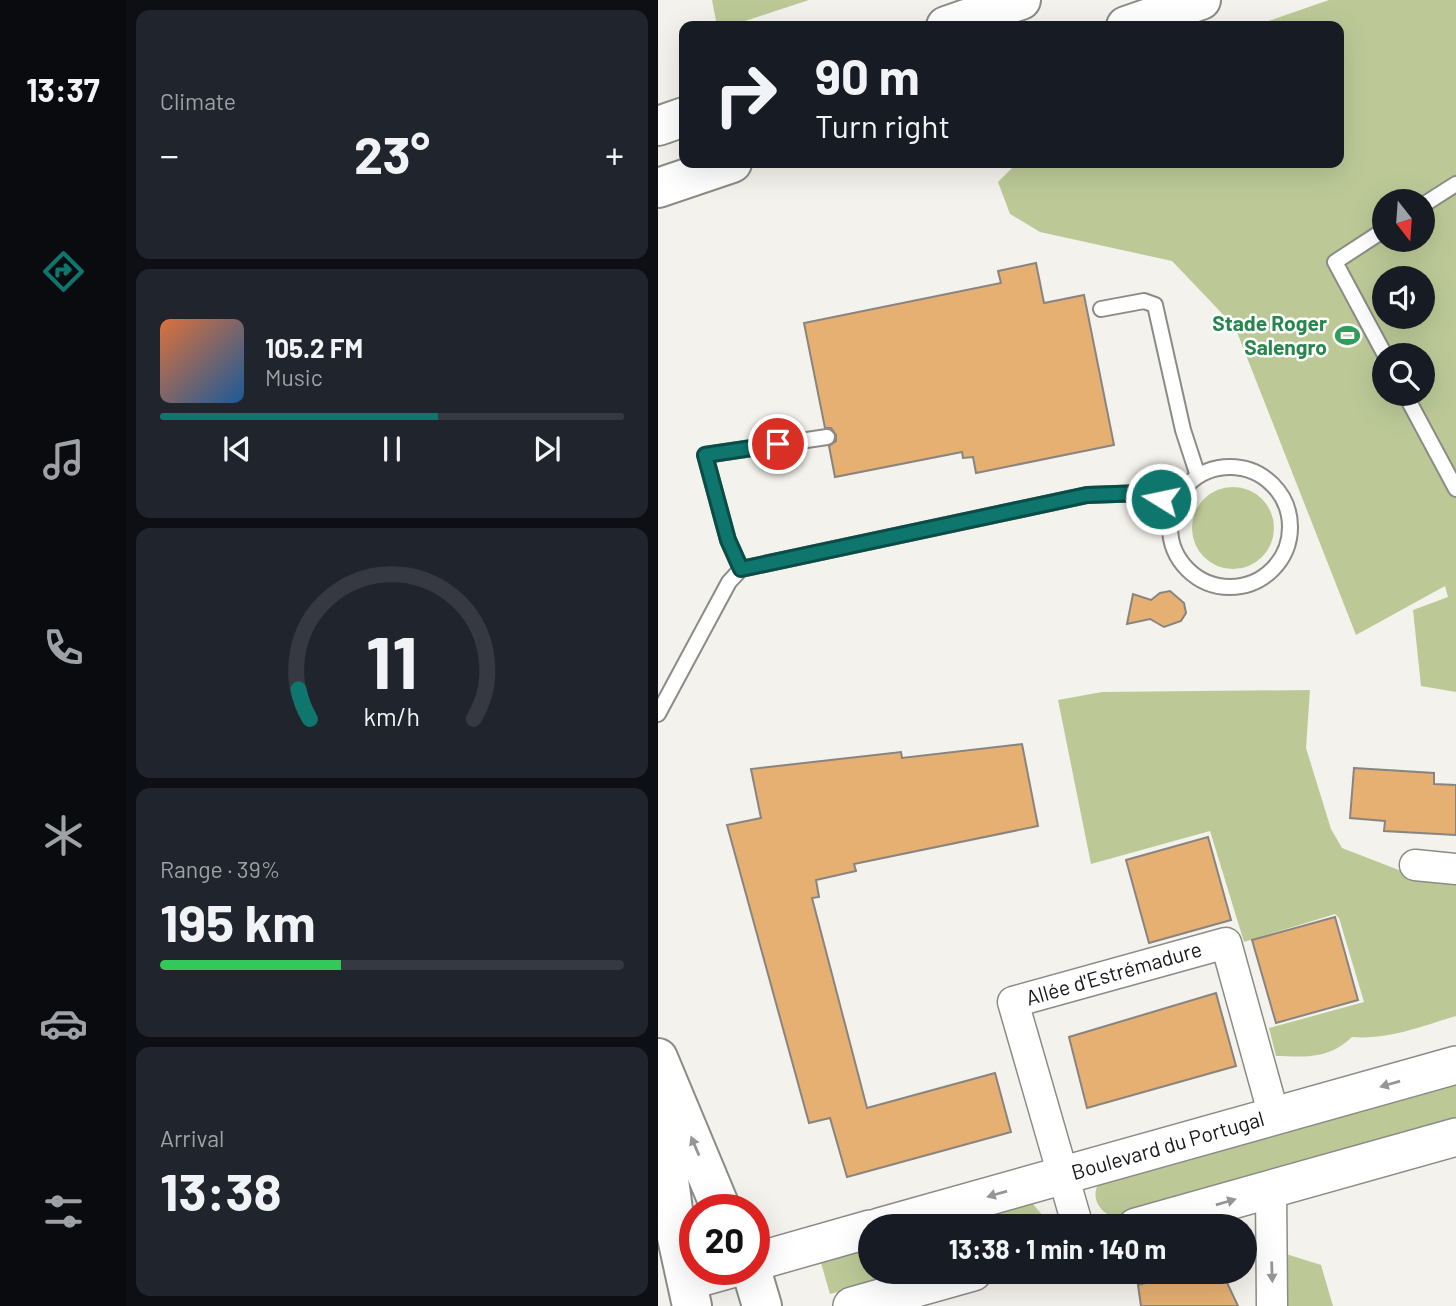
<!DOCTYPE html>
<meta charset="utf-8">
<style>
:root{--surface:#171b24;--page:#20242c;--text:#f1f3f6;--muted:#9ea1a6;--line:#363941;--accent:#0f766e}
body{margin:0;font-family:Barlow,sans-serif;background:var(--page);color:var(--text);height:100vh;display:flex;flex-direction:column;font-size:26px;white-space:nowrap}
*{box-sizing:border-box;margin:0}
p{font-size:23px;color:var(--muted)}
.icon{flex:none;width:38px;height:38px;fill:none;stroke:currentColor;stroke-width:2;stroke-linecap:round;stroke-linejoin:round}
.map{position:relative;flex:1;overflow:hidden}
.details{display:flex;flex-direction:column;gap:10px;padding:10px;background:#0d0f14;width:532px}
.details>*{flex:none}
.guide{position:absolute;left:21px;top:21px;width:665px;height:147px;border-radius:14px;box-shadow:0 7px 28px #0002;background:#171b24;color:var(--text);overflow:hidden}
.needle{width:46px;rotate:163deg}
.fabs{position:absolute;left:714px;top:189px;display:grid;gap:14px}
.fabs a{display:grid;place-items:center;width:63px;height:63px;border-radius:50%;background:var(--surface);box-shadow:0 7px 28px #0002;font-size:35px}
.speed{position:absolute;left:21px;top:1194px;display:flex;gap:14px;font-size:35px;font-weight:700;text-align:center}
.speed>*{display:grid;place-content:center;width:91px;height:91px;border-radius:50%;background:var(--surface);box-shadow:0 7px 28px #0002;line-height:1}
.speed .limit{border:10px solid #d22;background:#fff;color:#111}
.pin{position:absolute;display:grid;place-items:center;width:60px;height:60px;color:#fff;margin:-30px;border:4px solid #fff;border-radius:50%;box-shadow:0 2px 7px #0007}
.me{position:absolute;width:77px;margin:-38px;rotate:280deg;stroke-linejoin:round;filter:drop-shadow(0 0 5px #0008)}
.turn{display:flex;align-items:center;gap:24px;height:147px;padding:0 21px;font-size:32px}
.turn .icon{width:91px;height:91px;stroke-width:2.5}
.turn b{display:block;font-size:49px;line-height:60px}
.big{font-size:52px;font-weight:700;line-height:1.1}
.details .tile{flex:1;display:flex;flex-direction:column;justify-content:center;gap:10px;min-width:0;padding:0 24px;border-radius:14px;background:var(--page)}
.details .dial{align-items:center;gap:0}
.dial svg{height:182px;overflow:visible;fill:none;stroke:var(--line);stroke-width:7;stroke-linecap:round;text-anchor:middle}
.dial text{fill:var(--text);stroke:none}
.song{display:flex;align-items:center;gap:21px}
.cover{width:84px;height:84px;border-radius:10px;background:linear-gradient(135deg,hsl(20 70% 55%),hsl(210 70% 35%))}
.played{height:7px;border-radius:4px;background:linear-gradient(90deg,var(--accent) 60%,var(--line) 60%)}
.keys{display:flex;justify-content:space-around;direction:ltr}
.heat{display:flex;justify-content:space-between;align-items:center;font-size:38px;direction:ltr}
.charge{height:10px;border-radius:5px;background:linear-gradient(90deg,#34c759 39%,var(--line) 0)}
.trip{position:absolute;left:200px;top:1214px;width:399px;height:70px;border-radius:35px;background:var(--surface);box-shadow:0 7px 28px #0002;font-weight:700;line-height:70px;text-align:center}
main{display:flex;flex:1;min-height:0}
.tabs{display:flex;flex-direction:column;width:126px;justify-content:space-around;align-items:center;background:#090b0e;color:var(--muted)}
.tabs .icon{width:49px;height:49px}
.tabs .current{color:var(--accent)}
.tabs b{font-size:32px;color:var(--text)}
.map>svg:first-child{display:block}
.green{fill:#bcc997;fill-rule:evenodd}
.building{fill:#e5b072;stroke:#898480;stroke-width:2}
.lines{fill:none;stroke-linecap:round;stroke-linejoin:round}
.service-casing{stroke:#8c8b85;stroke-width:18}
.minor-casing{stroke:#8c8b85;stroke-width:33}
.tertiary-casing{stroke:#8c8b85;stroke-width:40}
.secondary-casing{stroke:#8c8b85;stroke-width:42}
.trunk-casing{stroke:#8c8b85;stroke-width:42}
.service{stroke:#fff;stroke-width:14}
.minor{stroke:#fff;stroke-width:30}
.tertiary{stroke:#fff;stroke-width:37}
.secondary{stroke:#fff;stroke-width:38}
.trunk{stroke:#fff;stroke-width:38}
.oneway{fill:#969695}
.route-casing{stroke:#0a4d48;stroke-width:18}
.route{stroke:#0f766e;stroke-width:12}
.labels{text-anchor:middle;stroke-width:5;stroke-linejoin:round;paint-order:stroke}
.leisure-label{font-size:21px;font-weight:bold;fill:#27864d;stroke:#fff;text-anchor:end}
.street-label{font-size:21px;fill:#161614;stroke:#fff}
</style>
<main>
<nav class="tabs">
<b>13:37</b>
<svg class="icon current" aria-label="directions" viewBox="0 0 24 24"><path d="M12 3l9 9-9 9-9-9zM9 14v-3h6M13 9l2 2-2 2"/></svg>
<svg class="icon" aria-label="music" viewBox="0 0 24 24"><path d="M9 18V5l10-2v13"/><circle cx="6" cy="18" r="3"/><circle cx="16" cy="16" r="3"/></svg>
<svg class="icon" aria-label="phone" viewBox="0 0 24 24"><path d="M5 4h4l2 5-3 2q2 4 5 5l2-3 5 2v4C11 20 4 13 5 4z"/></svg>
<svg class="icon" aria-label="climate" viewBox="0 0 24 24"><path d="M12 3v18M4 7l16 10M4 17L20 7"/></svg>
<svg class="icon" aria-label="car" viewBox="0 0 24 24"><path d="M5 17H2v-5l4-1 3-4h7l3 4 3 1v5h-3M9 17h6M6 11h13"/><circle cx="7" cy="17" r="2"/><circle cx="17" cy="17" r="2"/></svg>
<svg class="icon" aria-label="filters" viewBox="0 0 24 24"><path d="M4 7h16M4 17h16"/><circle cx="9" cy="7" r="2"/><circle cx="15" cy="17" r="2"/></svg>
</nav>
<section class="details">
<div class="tile"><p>Climate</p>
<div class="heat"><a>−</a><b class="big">23°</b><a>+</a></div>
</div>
<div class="tile">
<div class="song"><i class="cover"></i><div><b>105.2 FM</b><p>Music</p></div></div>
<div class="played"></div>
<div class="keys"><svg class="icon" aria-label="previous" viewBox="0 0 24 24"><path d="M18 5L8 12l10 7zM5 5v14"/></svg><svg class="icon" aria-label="pause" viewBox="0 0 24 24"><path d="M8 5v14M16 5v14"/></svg><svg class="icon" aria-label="next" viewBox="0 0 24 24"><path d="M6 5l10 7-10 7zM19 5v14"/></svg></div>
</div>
<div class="tile dial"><svg viewBox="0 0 100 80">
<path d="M14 69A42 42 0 1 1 86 69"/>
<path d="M14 69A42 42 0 0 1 9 56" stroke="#0f766e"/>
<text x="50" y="56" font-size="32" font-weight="700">11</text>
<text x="50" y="72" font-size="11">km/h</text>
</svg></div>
<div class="tile"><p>Range · 39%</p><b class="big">195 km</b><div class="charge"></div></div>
<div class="tile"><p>Arrival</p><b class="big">13:38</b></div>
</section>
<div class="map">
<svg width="798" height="1306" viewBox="0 0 798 1306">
<rect width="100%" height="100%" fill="#f3f2ec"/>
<!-- green -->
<path class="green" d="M54 0H151L72 26H59Z
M671 0H798V692L763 686 755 610 790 597 787 586 698 635 577 327 514 261 382 232 352 214 340 182 359 163H681V26H596ZM726 201H765V240H726ZM726 278H765V317H726ZM726 355H765V394H726Z
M534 528a41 41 0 1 1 82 0a41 41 0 1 1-82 0Z
M652 690 648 748 673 829 684 848 746 872 798 880V1016C764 1026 731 1040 694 1037 671 1059 649 1057 618 1056L611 1028 706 1002 681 918 677 914 586 942 552 831 433 864 400 700 444 692Z
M798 1078V1124L466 1217 452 1216C438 1207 433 1195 442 1181Z
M374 1203 385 1216V1227H265Z
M212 1242V1272H255L172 1294 161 1256Z
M625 1253 663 1265 675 1306H628Z"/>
<!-- building -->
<path class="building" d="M378 263 386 303 426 295 456 445 318 473 315 457 305 458 304 452 177 477 171 446 178 441V435L173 428H167L146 323 343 283 340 271Z
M512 591 526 603 528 613 523 621 506 627 492 619 469 624 475 594 493 600 502 593Z
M364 744 380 826 196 864 198 871 158 880 161 897 154 898 209 1108 337 1073 353 1132 189 1177 172 1118 151 1123 69 825 103 818 93 769 243 752 244 758Z
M696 768 776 773V784L798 785V835L726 831 727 821 692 818Z
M550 837 573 920 491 943 468 860Z
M677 917 700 1000 618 1023 594 940Z
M558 993 578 1066 429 1108 411 1037Z
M528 1272H564L580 1306H483L480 1285Z"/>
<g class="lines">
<defs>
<path id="service" d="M765 205 798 184
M726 230 677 262 727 355
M443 309 486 301 497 305 525 430 540 476
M747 394 798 489
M512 527a60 60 0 1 1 120 0a60 60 0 1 1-120 0Z
M83 569 429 495 486 493 516 507
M0 714 71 582 83 569 70 540 47 455 169 437"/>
<path id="minor" d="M757 865 798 869
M613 1189 614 1306
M420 1227 355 1002 568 943 616 1116"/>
<path id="tertiary" d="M221 1227 798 1065
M478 1227 798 1137
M96 1262 212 1229
M30 1281 73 1269
M194 1306 315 1272"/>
<path id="secondary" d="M0 1058 63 1209
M0 1095 18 1233 34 1306
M93 1269 104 1306"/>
<path id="trunk" d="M288 26 363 0
M468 26 543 0
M0 126 26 117
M0 188 74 163"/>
</defs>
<!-- service casing -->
<use href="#service" class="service-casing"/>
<!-- minor casing -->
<use href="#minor" class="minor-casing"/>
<!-- tertiary casing -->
<use href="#tertiary" class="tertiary-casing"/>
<!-- secondary casing -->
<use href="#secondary" class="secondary-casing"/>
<!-- trunk casing -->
<use href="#trunk" class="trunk-casing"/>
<!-- service -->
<use href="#service" class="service"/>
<!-- minor -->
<use href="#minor" class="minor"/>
<!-- tertiary -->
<use href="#tertiary" class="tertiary"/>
<!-- secondary -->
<use href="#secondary" class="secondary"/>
<!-- trunk -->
<use href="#trunk" class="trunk"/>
</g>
<!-- one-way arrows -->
<defs><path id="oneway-solid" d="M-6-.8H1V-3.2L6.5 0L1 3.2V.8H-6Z" transform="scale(1.75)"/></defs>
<g class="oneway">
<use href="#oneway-solid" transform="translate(732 1084) rotate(164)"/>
<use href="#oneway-solid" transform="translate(37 1146) rotate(-113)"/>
<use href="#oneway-solid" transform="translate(339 1194) rotate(164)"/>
<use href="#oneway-solid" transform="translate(568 1202) rotate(-16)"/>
<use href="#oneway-solid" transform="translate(614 1272) rotate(88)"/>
</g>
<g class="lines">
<defs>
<path id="route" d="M120 444 47 455 70 540 83 569 429 495 485 493 503 499"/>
</defs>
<!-- route casing -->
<use href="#route" class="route-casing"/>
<!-- route -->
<use href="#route" class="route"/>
</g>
<!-- icons -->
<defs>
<symbol id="stadium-bare" viewBox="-9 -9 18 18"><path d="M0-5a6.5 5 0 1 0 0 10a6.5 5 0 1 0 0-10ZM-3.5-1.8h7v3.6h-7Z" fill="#2e9e5b" stroke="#fff" stroke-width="2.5" paint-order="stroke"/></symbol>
</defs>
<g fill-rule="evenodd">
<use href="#stadium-bare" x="672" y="318" width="35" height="35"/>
</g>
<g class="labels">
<!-- leisure labels -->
<g class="leisure-label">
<text x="669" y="331">Stade Roger<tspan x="669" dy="24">Salengro</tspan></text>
</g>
<!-- street labels -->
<g class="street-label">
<text transform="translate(456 974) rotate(-16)" y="7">Allée d'Estrémadure</text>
<text transform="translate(510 1146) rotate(-16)" y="7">Boulevard du Portugal</text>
</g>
</g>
</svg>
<div class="fabs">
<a><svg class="needle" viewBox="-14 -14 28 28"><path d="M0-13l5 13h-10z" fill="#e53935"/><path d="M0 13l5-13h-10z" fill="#9ea1a6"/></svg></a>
<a><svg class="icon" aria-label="sound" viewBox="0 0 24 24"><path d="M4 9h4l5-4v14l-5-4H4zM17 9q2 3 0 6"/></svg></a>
<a><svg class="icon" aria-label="search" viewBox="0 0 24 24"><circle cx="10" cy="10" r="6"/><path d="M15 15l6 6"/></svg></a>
</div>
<div class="speed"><div class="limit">20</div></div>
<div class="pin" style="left:120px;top:444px;background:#d93025"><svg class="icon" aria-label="arrive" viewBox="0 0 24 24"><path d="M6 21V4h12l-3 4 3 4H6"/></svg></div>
<svg class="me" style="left:503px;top:499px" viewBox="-20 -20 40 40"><circle r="17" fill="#0f766e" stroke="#fff" stroke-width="3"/><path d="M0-11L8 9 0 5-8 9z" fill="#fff"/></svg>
<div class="trip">13:38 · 1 min · 140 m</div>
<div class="guide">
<div class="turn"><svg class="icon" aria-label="right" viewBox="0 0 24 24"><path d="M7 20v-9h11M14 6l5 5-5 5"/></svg><div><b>90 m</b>Turn right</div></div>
</div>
</div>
</main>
